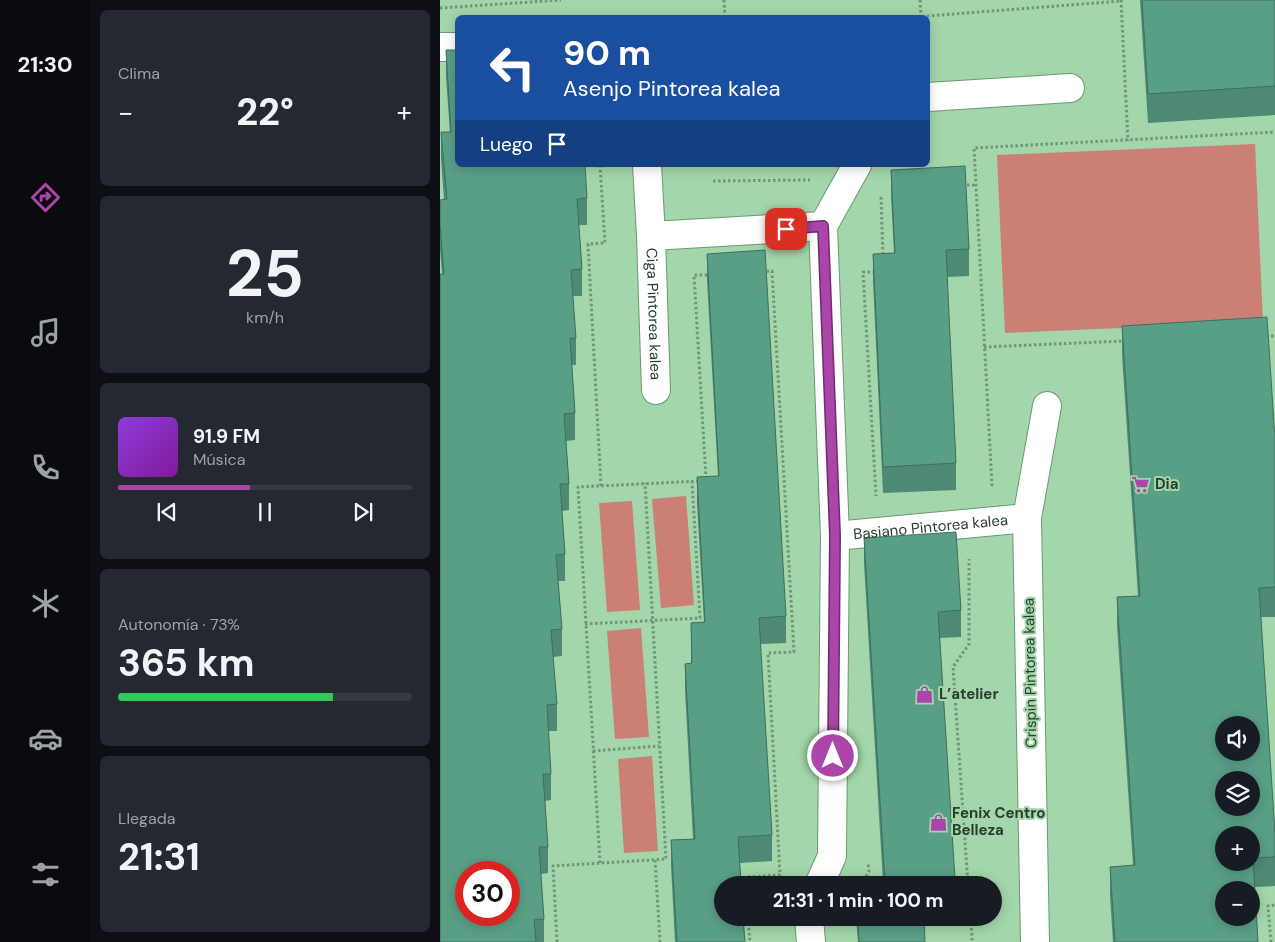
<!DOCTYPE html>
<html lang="es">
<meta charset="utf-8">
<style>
:root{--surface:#171b24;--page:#242831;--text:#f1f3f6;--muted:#9ea1a6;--line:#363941;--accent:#ab45a9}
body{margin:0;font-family:"DM Sans",sans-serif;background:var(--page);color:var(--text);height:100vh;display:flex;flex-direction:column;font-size:19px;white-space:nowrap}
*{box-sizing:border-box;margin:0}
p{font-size:16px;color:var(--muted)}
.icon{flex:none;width:28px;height:28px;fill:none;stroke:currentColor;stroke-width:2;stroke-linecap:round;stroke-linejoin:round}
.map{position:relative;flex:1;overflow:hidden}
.sheet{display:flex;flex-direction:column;gap:10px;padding:10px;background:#0d0f14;width:350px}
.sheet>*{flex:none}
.hud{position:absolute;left:15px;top:15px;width:475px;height:152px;border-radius:8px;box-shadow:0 2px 12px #0003;background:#1a4fa0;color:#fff;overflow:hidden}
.buttons{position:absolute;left:775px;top:716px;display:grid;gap:10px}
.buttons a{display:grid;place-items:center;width:45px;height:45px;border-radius:50%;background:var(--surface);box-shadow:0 2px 12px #0003;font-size:25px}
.speed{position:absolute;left:15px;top:861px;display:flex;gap:10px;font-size:25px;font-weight:700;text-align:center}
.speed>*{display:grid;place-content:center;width:65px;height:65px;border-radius:50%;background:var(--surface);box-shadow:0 2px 12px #0003;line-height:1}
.speed .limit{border:8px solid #d22;background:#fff;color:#111}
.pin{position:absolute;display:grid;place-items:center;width:42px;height:42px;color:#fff;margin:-21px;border-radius:10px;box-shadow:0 2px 8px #0006}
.me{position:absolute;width:55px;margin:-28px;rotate:0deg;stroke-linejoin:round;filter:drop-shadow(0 0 4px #0008)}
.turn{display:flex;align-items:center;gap:18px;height:105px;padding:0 25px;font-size:22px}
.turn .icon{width:65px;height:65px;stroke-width:2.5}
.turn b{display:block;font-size:35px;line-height:42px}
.then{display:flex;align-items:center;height:48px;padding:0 25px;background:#0003;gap:10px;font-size:19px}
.big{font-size:38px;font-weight:700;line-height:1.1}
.sheet .tile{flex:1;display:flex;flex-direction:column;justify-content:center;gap:8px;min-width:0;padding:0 18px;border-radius:8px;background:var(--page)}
.sheet .dial{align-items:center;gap:0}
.dial b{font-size:65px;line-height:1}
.song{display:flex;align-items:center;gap:15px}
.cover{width:60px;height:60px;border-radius:8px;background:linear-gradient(135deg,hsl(270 70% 55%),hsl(290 70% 35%))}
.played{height:5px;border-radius:2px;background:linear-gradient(90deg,var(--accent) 45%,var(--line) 45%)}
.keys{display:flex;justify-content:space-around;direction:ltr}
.heat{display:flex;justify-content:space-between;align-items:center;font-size:28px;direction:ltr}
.charge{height:8px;border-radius:4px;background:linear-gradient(90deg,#34c759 73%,var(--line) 0)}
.trip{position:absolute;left:274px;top:876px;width:288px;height:50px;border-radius:25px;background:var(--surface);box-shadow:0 2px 12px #0003;font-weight:700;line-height:50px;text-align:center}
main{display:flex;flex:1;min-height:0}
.menu{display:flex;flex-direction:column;width:90px;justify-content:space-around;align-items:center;background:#090b0e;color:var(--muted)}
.menu .icon{width:35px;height:35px}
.menu .active{color:var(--accent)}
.menu b{font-size:22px;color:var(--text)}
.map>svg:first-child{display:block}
.green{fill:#cc7f75}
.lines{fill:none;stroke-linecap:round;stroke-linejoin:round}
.minor-casing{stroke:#699a70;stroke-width:30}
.path{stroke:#709675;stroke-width:3;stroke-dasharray:2.5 2.5;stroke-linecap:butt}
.minor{stroke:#fff;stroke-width:28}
.wall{fill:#4d8973}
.building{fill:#599f86;stroke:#3e6f5e;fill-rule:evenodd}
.route-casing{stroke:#6f2d6e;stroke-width:12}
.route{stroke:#ab45a9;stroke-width:9}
.labels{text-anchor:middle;stroke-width:4;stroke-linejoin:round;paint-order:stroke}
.street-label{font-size:15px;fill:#293e2c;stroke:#a3d6aa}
.poi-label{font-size:15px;font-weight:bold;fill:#293e2c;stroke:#a3d6aa;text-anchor:start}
</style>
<main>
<nav class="menu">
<b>21:30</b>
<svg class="icon active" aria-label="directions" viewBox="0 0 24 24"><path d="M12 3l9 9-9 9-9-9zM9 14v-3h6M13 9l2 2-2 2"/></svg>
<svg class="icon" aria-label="music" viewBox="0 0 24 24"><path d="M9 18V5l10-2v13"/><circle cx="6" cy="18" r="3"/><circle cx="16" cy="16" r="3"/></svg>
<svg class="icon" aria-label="phone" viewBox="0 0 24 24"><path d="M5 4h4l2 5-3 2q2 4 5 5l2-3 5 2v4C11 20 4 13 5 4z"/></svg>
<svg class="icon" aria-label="climate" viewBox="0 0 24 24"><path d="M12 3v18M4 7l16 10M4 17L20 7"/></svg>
<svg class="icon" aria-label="car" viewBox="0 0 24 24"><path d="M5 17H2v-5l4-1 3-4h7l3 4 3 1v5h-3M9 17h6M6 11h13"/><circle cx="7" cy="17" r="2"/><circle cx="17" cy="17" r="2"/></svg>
<svg class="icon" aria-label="filters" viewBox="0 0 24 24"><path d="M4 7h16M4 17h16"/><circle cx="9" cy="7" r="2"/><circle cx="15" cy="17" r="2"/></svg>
</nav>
<section class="sheet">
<div class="tile"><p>Clima</p>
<div class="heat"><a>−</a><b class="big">22°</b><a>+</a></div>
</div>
<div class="tile dial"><b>25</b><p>km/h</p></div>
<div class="tile">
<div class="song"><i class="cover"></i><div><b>91.9 FM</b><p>Música</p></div></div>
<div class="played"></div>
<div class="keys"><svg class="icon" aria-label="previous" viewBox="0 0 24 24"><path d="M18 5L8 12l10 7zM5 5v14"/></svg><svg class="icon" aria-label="pause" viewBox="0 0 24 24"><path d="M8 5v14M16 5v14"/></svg><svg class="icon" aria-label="next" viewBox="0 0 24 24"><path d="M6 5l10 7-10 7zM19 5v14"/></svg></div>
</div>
<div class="tile"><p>Autonomía · 73%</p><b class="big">365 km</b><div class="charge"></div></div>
<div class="tile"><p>Llegada</p><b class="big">21:31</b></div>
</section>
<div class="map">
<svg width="835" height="942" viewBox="0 0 835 942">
<rect width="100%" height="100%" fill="#a3d6aa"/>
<!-- green -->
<path class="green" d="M815 144 823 322 565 333 557 155Z
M246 496 254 605 221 608 212 499Z
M192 501 200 610 167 612 159 503Z
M201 628 209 737 175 739 167 631Z
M212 756 218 851 184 853 178 759Z"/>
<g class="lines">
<defs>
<g id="minor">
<path d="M0 47H18"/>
<path d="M488 97 630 88"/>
<path d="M207 165 211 236 383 226 417 165"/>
<path id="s1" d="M211 236 216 390"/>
<path id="s2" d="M395 536 587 518"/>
<path d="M379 885 392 856 395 536 383 226"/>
<path d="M369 918 371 942"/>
<path d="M595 942 587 518 607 406"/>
</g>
</defs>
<!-- minor casing -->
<use href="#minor" class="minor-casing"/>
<!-- path -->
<path class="path" d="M284 0 285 18
M480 0 481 16
M681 0 688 141
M0 8 121 0
M462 18 681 1
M160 165 165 243 148 244 161 486
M273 181 370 180
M522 185H536
M441 197 443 256
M435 272H423L436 496
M826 336H835
M544 347 684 341
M266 479 254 275H269
M552 486 534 148 835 132
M145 624 260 618 252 481
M153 751 219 746
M215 860 220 942
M160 863 138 487 261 481
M306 885V877L340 875 328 653 354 652 332 271 322 272
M421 885 429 871 428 863
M528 885 513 667 529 644V559
M308 918 310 942
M531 918 532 942
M117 942 113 866 226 859 205 483
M831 942 828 906 835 905"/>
<!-- minor -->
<use href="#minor" class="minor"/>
</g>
<!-- wall -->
<path class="wall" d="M700 0H835V115L708 123Z
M6 50 147 198V225H139L142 269V296H133L136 338V365H132L135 413V440L126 441 129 484V510L122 511 125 554V581H118L122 629V656L113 657 117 704V731H108L111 774V800L105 801 108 847V873L101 874 104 919V942H0L2 274 0 250V200L4 199 1 159V132H10L6 77Z
M451 170 529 249V276L507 277 516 463V490L443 493 433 281V254L454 253 451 196Z
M267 254 346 616V643L320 644 332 835V861L300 863 305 942H235L231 866V840L253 839 245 690V664L251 663V623L264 622 257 503V477L278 476 267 280Z
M682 326 835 439V617H821L835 833V886L815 887 818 942H673L670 896V867L693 865 677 626V597L698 596 682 355Z
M424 538 521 610V637L500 638 515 885H416L443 883 424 564Z
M416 918H484L485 942H418Z"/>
<!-- building -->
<path class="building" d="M702 0H835V86L708 94Z
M6 50H18V165H145L147 198 137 199 142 269 131 270 136 338H130L135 413 124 414 129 484H120L125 554 116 555 122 629 111 630 117 704 107 705 111 774H103L108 847H99L104 919 94 920 96 942H0V274H4L0 224V200L7 199 1 132H11ZM26 872H69V915H26Z
M525 166 529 249 506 250 516 463 443 467 433 254 455 253 451 170Z
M325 250 346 616 319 618 332 835 298 837 301 885H282V918H303L305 942H237L231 840 255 839 245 664 252 663 251 623 265 622 257 477 279 476 267 254Z
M827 317 835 439V587L819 588 835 833V857L813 858 818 942H675L670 867 695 865 677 597 700 596 682 326ZM784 725H811V752H784ZM784 780H811V808H784ZM784 835H811V862H784ZM784 890H811V918H784Z
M516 532 521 610 498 612 515 879 481 880 482 885H416V884L445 883 424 538Z
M418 918H484L485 942H419Z"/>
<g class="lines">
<defs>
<path id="route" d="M346 229 383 226 395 536 393 756"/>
</defs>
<!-- route casing -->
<use href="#route" class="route-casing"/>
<!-- route -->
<use href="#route" class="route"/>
</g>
<!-- icons -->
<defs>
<symbol id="supermarket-bare" viewBox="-9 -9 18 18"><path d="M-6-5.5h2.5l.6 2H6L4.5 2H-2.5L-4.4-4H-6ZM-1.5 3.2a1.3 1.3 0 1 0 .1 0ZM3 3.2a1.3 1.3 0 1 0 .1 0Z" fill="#ab45a9" stroke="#a3d6aa" stroke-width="2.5" paint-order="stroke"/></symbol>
<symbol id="shop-bare" viewBox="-9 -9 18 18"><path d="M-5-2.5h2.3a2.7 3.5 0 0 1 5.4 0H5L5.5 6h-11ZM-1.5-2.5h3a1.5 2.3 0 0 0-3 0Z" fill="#ab45a9" stroke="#a3d6aa" stroke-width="2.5" paint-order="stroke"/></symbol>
</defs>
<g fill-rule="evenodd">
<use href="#supermarket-bare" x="688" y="472" width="25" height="25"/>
<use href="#shop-bare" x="472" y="682" width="25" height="25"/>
<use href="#shop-bare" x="486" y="810" width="25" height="25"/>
</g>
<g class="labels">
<!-- street labels -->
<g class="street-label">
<text dy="5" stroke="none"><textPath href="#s1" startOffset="78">Ciga Pintorea kalea</textPath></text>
<text dy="5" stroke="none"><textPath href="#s2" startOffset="96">Basiano Pintorea kalea</textPath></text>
<text transform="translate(590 673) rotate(-91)" y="5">Crispin Pintorea kalea</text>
</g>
<!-- poi labels -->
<g class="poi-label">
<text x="715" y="489">Dia</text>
<text x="499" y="699">L’atelier</text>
<text x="512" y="818">Fenix Centro<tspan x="512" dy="17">Belleza</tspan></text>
</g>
</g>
</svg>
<div class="buttons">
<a><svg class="icon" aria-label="sound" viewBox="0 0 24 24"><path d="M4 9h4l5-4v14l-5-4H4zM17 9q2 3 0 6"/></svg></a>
<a><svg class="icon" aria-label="layers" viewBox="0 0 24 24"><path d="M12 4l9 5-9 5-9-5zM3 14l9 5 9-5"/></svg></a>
<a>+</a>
<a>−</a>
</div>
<div class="speed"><div class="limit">30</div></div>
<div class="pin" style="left:346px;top:229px;background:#d93025"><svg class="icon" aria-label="arrive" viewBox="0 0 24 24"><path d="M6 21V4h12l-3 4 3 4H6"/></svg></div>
<svg class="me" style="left:393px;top:756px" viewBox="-20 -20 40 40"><circle r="17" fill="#ab45a9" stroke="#fff" stroke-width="3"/><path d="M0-11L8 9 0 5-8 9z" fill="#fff"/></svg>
<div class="trip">21:31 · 1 min · 100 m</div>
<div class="hud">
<div class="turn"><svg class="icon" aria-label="left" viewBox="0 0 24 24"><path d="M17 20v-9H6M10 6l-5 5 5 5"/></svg><div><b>90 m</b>Asenjo Pintorea kalea</div></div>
<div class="then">Luego<svg class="icon" aria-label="arrive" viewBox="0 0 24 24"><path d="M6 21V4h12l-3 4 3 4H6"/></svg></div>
</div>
</div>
</main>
